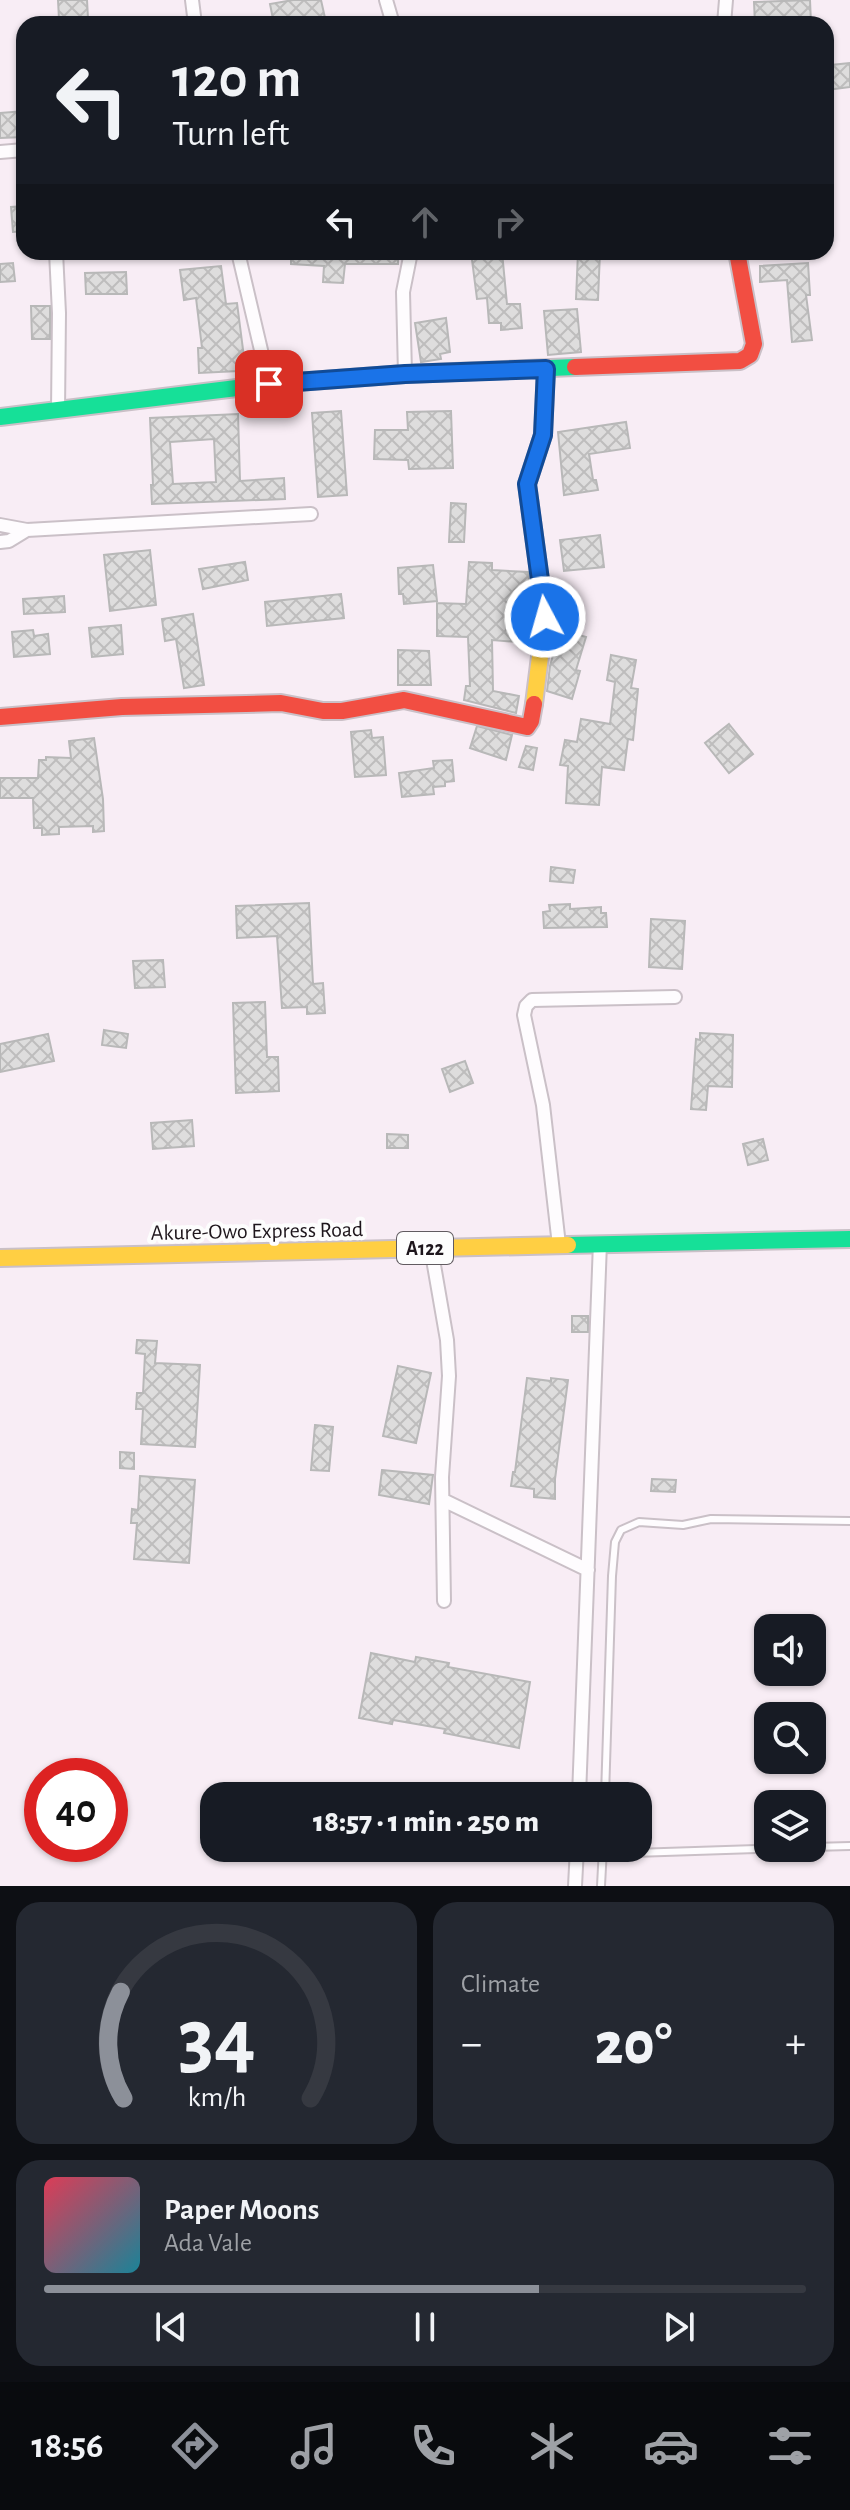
<!DOCTYPE html>
<meta charset="utf-8">
<style>
:root{--surface:#171b24;--page:#242831;--text:#f1f3f6;--muted:#9ea1a6;--line:#363941;--accent:#8c9099}
body{margin:0;font-family:"Alegreya Sans",sans-serif;background:var(--page);color:var(--text);height:100vh;display:flex;flex-direction:column;font-size:30px;white-space:nowrap}
*{box-sizing:border-box;margin:0}
p{font-size:26px;color:var(--muted)}
.icon{flex:none;width:44px;height:44px;fill:none;stroke:currentColor;stroke-width:2;stroke-linecap:round;stroke-linejoin:round}
.map{position:relative;height:1886px;overflow:hidden}
.sheet{display:flex;flex-direction:column;gap:16px;padding:16px;background:#0d0f14;flex:1}
.sheet>*{flex:none}
.banner{position:absolute;left:16px;top:16px;width:818px;height:244px;border-radius:24px;box-shadow:0 2px 6px #0004;background:#171b24;color:var(--text);overflow:hidden}
.fabs{position:absolute;left:754px;top:1614px;display:grid;gap:16px}
.fabs a{display:grid;place-items:center;width:72px;height:72px;border-radius:16px;background:var(--surface);box-shadow:0 2px 6px #0004;font-size:40px}
.speed{position:absolute;left:24px;top:1758px;display:flex;gap:16px;font-size:40px;font-weight:700;text-align:center}
.speed>*{display:grid;place-content:center;width:104px;height:104px;border-radius:50%;background:var(--surface);box-shadow:0 2px 6px #0004;line-height:1}
.speed .limit{border:12px solid #d22;background:#fff;color:#111}
.pin{position:absolute;display:grid;place-items:center;width:68px;height:68px;color:#fff;margin:-34px;border-radius:16px;box-shadow:0 4px 12px #0006}
.me{position:absolute;width:88px;margin:-44px;rotate:354deg;stroke-linejoin:round;filter:drop-shadow(0 0 6px #0008)}
.turn{display:flex;align-items:center;gap:28px;height:168px;padding:0 24px;font-size:36px}
.turn .icon{width:104px;height:104px;stroke-width:2.5}
.turn b{display:block;font-size:56px;line-height:68px}
.lanes{display:flex;align-items:center;height:76px;padding:0 24px;background:#0003;justify-content:center;gap:40px;direction:ltr}
.lanes .off{opacity:.35}
.big{font-size:60px;font-weight:800;line-height:1.1}
.sheet .tile{flex:1;display:flex;flex-direction:column;justify-content:center;gap:12px;min-width:0;padding:0 28px;border-radius:24px;background:var(--page)}
.sheet .dial{align-items:center;gap:0}
.dial svg{height:208px;overflow:visible;fill:none;stroke:var(--line);stroke-width:7;stroke-linecap:round;text-anchor:middle}
.dial text{fill:var(--text);stroke:none}
.song{display:flex;align-items:center;gap:24px}
.cover{width:96px;height:96px;border-radius:12px;background:linear-gradient(135deg,hsl(350 70% 55%),hsl(190 70% 35%))}
.played{height:8px;border-radius:4px;background:linear-gradient(90deg,var(--accent) 65%,var(--line) 65%)}
.keys{display:flex;justify-content:space-around;direction:ltr}
.heat{display:flex;justify-content:space-between;align-items:center;font-size:44px;direction:ltr}
.sheet .tiles{flex:1;display:grid;gap:16px;grid-template-columns:1fr 1fr}
.tile:last-child{grid-column:span 2}
.trip{position:absolute;left:200px;top:1782px;width:452px;height:80px;border-radius:24px;background:var(--surface);box-shadow:0 2px 6px #0004;font-weight:800;line-height:80px;text-align:center}
.dock{display:flex;height:128px;justify-content:space-around;align-items:center;background:#090b0e;color:var(--muted)}
.dock .icon{width:56px;height:56px}
.dock .on{color:var(--accent)}
.dock b{font-size:36px;color:var(--text)}
.map>svg:first-child{display:block}
.building{fill:url(#building-cross-hatch);stroke:#b8b8b8;stroke-width:2;fill-rule:evenodd}
.lines{fill:none;stroke-linecap:round;stroke-linejoin:round}
.lane-casing{stroke:#cac0c7;stroke-width:10}
.street-casing{stroke:#cac0c7;stroke-width:16}
.fast-casing{stroke:#cac0c7;stroke-width:20}
.slow-casing{stroke:#cac0c7;stroke-width:20}
.jam-casing{stroke:#cac0c7;stroke-width:20}
.lane{stroke:#fefcfe;stroke-width:6}
.street{stroke:#fefcfe;stroke-width:12}
.fast{stroke:#16e098;stroke-width:16}
.slow{stroke:#ffcf43;stroke-width:16}
.jam{stroke:#f24e42;stroke-width:16}
.route-casing{stroke:#114b97;stroke-width:20}
.route{stroke:#1a73e8;stroke-width:14}
.labels{text-anchor:middle;stroke-width:8;stroke-linejoin:round;paint-order:stroke}
.shield{fill:#fdfdfd;stroke:#615b60;stroke-width:2}
.shield-label{font-size:20px;font-weight:bold;fill:#1e161c}
.street-label{font-size:22px;fill:#1e161c;stroke:#fdfdfd}
</style>
<div class="map">
<svg width="850" height="1886" viewBox="0 0 850 1886">
<defs>
<pattern id="building-cross-hatch" width="8" height="8" patternUnits="userSpaceOnUse" patternTransform="scale(2)"><rect width="8" height="8" fill="#dedddd"/><path d="M0 0l8 8M0 8l8-8" fill="none" stroke="#bebdbd"/></pattern>
</defs>
<rect width="100%" height="100%" fill="#f8edf5"/>
<!-- building -->
<path class="building" d="M58 0H87L88 18 59 19Z
M293 0H321L325 18 297 24H274L270 4Z
M810 0 811 23 755 24 754 2Z
M850 63V87L826 90V68H831V65Z
M24 111V137L0 138V113Z
M24 206V231L13 232 11 207Z
M291 252H398V264H345L343 283 323 282 324 266 291 264Z
M471 252H502L507 304H520L522 328 501 330V323H489L487 298 477 299Z
M578 252H600L598 300 576 299Z
M13 263 15 281 0 282V264Z
M808 263 810 295H806L812 340 792 342 787 280 760 282V266Z
M221 266 226 304 237 303 245 365H237L238 371 199 373 198 348H202L196 298 184 300 180 270Z
M126 272 127 294H86L85 273Z
M31 306H50V339H32Z
M577 309 581 352 548 355 544 311Z
M446 318 450 352 440 354 441 359 421 362 415 323Z
M341 411 347 495 318 497 312 413Z
M451 411 453 468 409 469 408 460 374 459 375 430H408L407 412Z
M238 414 240 481 284 478 285 499 152 504 151 485H153L150 418ZM214 439 216 482 173 484 170 442Z
M626 422 630 448 589 454 593 480H596L598 490 564 495 558 432Z
M451 503 466 504 464 542H449Z
M600 535 604 567 564 571 560 540Z
M150 550 156 605 110 611 104 555Z
M245 562 248 580 203 589 199 569Z
M469 562 492 563V570L528 572 530 593 515 592 516 620 533 622 531 643 492 640 493 691 519 696 516 713 464 700 466 686H470L468 637 437 636V603L466 604Z
M433 565 437 601 404 604 403 594H399L398 568Z
M341 594 344 618 267 626 265 602Z
M64 596 65 612 24 614 23 599Z
M193 614 204 685 184 688 176 639 165 641 162 619Z
M121 625 123 654 92 657 89 628Z
M33 630 34 636 48 634 50 654 14 657 12 632Z
M560 630 586 637 576 670 580 671 572 699 547 691 550 666Z
M398 650 429 651 431 685H398Z
M611 655 636 660 631 688 638 689 633 740 628 739 624 770 602 767 599 805 566 803 568 766 560 765 565 740 577 742 581 719 610 724 615 682 607 680Z
M729 724 753 754 729 773 705 743Z
M477 726 512 735 506 760 470 748Z
M371 730 372 738 383 737 386 775 355 777 351 732Z
M94 738 103 799 104 831 93 832V826L59 827V834L42 835V828H34L33 798H0V778H38L39 760H46V757L71 758 69 741Z
M526 746 537 748 533 770 519 767Z
M452 760 454 781 445 782V786L433 787 434 794 402 797 399 773 434 768 433 761Z
M551 867 575 870 573 883 550 881Z
M309 903 313 984 323 983 325 1013 307 1014V1007L282 1008 277 936 237 938 236 906Z
M570 904V909L601 907V913H606L607 927 544 928 543 912 550 911 549 905Z
M651 919 685 921 682 969 649 967Z
M163 960 165 987 135 988 133 961Z
M265 1002 267 1057H278L279 1091 236 1093 233 1003Z
M104 1030 128 1034 126 1048 102 1045Z
M700 1033 733 1035 732 1087 708 1086 706 1110 691 1109 696 1039 700 1040Z
M48 1034 54 1061 0 1072V1044Z
M465 1061 473 1083 450 1092 442 1069Z
M192 1120 194 1146 153 1149 151 1123Z
M387 1134 408 1135V1148H387Z
M763 1139 768 1160 748 1165 743 1144Z
M572 1316H588V1332H572Z
M137 1340 157 1341 155 1363 200 1365 195 1447 141 1444 143 1409H136L137 1393H143L145 1354 136 1353Z
M398 1366 431 1373 416 1443 383 1436Z
M527 1378 551 1381V1378L568 1380 555 1479V1499L534 1497V1489L511 1486 513 1472H515Z
M315 1425 333 1427 329 1471 311 1470Z
M120 1452 134 1453V1469L120 1468Z
M382 1470 433 1475 429 1504 379 1495Z
M140 1476 195 1480 189 1563 134 1559 137 1523H131L132 1509 138 1510Z
M652 1479 676 1480 675 1492 651 1491Z
M371 1653 415 1662 416 1657 449 1663 448 1667 530 1682 519 1748 444 1733 445 1729 393 1720 392 1724 359 1718Z"/>
<g class="lines">
<defs>
<path id="lane" d="M605 1796 612 1576 615 1542 621 1530 639 1522 683 1525 711 1519 850 1521
M812 1847 850 1846
M603 1854 790 1848
M601 1886 603 1848"/>
<path id="street" d="M192 0 195 24
M386 0 393 24
M724 24 726 0
M0 152 24 150
M56 252 59 313 58 411
M238 252 269 384
M405 374 403 292 411 252
M0 525 27 530 311 514
M0 542 9 541 27 530
M559 1245 543 1105 524 1015 526 1006 532 1000 675 997
M431 1248 447 1340 449 1376 442 1477 444 1601
M443 1500 588 1570
M579 1796 600 1243
M575 1886 577 1848"/>
<path id="fast" d="M0 417 269 384 405 374 575 367
M568 1245 850 1239"/>
<path id="slow" d="M534 704 545 617 527 484 543 435 546 369
M0 1258 568 1245"/>
<path id="jam" d="M575 367 740 361 750 355 754 344 737 252
M0 717 122 707 281 703 323 711H342L404 700 527 727 531 721 534 704"/>
</defs>
<!-- lane casing -->
<use href="#lane" class="lane-casing"/>
<!-- street casing -->
<use href="#street" class="street-casing"/>
<!-- fast casing -->
<use href="#fast" class="fast-casing"/>
<!-- slow casing -->
<use href="#slow" class="slow-casing"/>
<!-- jam casing -->
<use href="#jam" class="jam-casing"/>
<!-- lane -->
<use href="#lane" class="lane"/>
<!-- street -->
<use href="#street" class="street"/>
<!-- fast -->
<use href="#fast" class="fast"/>
<!-- slow -->
<use href="#slow" class="slow"/>
<!-- jam -->
<use href="#jam" class="jam"/>
</g>
<g class="lines">
<defs>
<path id="route" d="M269 384 405 374 546 369 543 435 527 484 545 617"/>
</defs>
<!-- route casing -->
<use href="#route" class="route-casing"/>
<!-- route -->
<use href="#route" class="route"/>
</g>
<g class="labels">
<!-- shield labels -->
<rect class="shield" x="397" y="1232" width="56" height="32" rx="6"/>
<g class="shield-label">
<text x="425" y="1255">A122</text>
</g>
<!-- street labels -->
<g class="street-label">
<text transform="translate(257 1230) rotate(-1)" y="8">Akure-Owo Express Road</text>
</g>
</g>
</svg>
<div class="fabs">
<a><svg class="icon" aria-label="sound" viewBox="0 0 24 24"><path d="M4 9h4l5-4v14l-5-4H4zM17 9q2 3 0 6"/></svg></a>
<a><svg class="icon" aria-label="search" viewBox="0 0 24 24"><circle cx="10" cy="10" r="6"/><path d="M15 15l6 6"/></svg></a>
<a><svg class="icon" aria-label="layers" viewBox="0 0 24 24"><path d="M12 4l9 5-9 5-9-5zM3 14l9 5 9-5"/></svg></a>
</div>
<div class="speed"><div class="limit">40</div></div>
<div class="pin" style="left:269px;top:384px;background:#d93025"><svg class="icon" aria-label="arrive" viewBox="0 0 24 24"><path d="M6 21V4h12l-3 4 3 4H6"/></svg></div>
<svg class="me" style="left:545px;top:617px" viewBox="-20 -20 40 40"><circle r="17" fill="#1a73e8" stroke="#fff" stroke-width="3"/><path d="M0-11L8 9 0 5-8 9z" fill="#fff"/></svg>
<div class="trip">18:57 · 1 min · 250 m</div>
<div class="banner">
<div class="turn"><svg class="icon" aria-label="left" viewBox="0 0 24 24"><path d="M17 20v-9H6M10 6l-5 5 5 5"/></svg><div><b>120 m</b>Turn left</div></div>
<div class="lanes"><svg class="icon" aria-label="left" viewBox="0 0 24 24"><path d="M17 20v-9H6M10 6l-5 5 5 5"/></svg><svg class="icon off" aria-label="ahead" viewBox="0 0 24 24"><path d="M12 20V5M6 11l6-6 6 6"/></svg><svg class="icon off" aria-label="right" viewBox="0 0 24 24"><path d="M7 20v-9h11M14 6l5 5-5 5"/></svg></div>
</div>
</div>
<section class="sheet">
<div class="tiles">
<div class="tile dial"><svg viewBox="0 0 100 80">
<path d="M14 69A42 42 0 1 1 86 69"/>
<path d="M14 69A42 42 0 0 1 13 28" stroke="#8c9099"/>
<text x="50" y="56" font-size="32" font-weight="700">34</text>
<text x="50" y="72" font-size="11">km/h</text>
</svg></div>
<div class="tile"><p>Climate</p>
<div class="heat"><a>−</a><b class="big">20°</b><a>+</a></div>
</div>
<div class="tile">
<div class="song"><i class="cover"></i><div><b>Paper Moons</b><p>Ada Vale</p></div></div>
<div class="played"></div>
<div class="keys"><svg class="icon" aria-label="previous" viewBox="0 0 24 24"><path d="M18 5L8 12l10 7zM5 5v14"/></svg><svg class="icon" aria-label="pause" viewBox="0 0 24 24"><path d="M8 5v14M16 5v14"/></svg><svg class="icon" aria-label="next" viewBox="0 0 24 24"><path d="M6 5l10 7-10 7zM19 5v14"/></svg></div>
</div>
</div>
</section>
<nav class="dock">
<b>18:56</b>
<svg class="icon on" aria-label="directions" viewBox="0 0 24 24"><path d="M12 3l9 9-9 9-9-9zM9 14v-3h6M13 9l2 2-2 2"/></svg>
<svg class="icon" aria-label="music" viewBox="0 0 24 24"><path d="M9 18V5l10-2v13"/><circle cx="6" cy="18" r="3"/><circle cx="16" cy="16" r="3"/></svg>
<svg class="icon" aria-label="phone" viewBox="0 0 24 24"><path d="M5 4h4l2 5-3 2q2 4 5 5l2-3 5 2v4C11 20 4 13 5 4z"/></svg>
<svg class="icon" aria-label="climate" viewBox="0 0 24 24"><path d="M12 3v18M4 7l16 10M4 17L20 7"/></svg>
<svg class="icon" aria-label="car" viewBox="0 0 24 24"><path d="M5 17H2v-5l4-1 3-4h7l3 4 3 1v5h-3M9 17h6M6 11h13"/><circle cx="7" cy="17" r="2"/><circle cx="17" cy="17" r="2"/></svg>
<svg class="icon" aria-label="filters" viewBox="0 0 24 24"><path d="M4 7h16M4 17h16"/><circle cx="9" cy="7" r="2"/><circle cx="15" cy="17" r="2"/></svg>
</nav>
